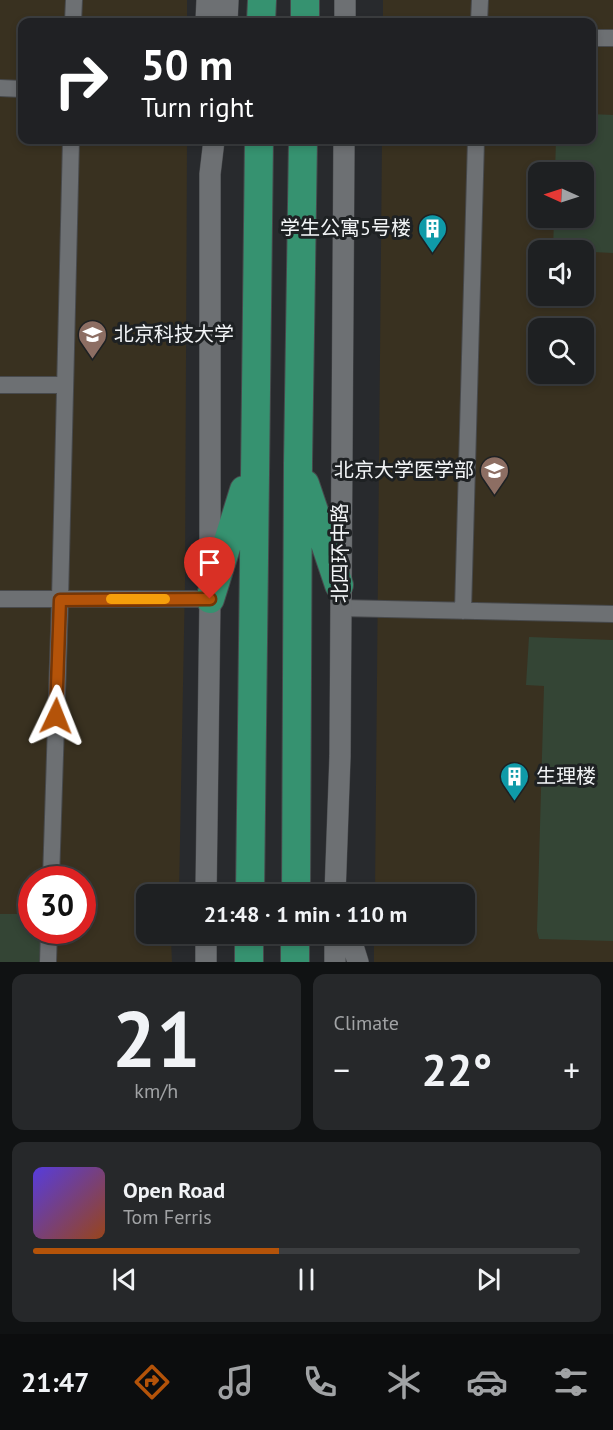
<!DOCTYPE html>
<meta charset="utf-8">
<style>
:root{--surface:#1e2022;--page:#26282a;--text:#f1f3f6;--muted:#a1a3a5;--line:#3c3e40;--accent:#b45309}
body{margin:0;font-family:"PT Sans","Noto Sans SC",sans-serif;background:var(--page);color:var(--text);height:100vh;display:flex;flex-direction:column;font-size:22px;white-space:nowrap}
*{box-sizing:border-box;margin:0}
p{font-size:20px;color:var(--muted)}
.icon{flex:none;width:33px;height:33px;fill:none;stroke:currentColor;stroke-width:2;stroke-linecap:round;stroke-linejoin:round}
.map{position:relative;height:962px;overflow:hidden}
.drawer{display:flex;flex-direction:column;gap:12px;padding:12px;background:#101213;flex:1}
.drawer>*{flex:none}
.guide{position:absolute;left:18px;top:18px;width:578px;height:126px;border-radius:12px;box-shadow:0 3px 9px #0003,0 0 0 2px var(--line);background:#202124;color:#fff;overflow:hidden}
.needle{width:39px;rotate:273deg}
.tools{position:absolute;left:528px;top:162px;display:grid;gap:12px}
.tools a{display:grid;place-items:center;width:66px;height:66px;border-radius:12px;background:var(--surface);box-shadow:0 3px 9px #0003,0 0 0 2px var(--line);font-size:30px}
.speed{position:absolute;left:18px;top:866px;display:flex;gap:12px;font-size:30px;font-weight:700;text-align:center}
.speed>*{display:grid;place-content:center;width:78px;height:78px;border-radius:50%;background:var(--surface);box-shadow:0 3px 9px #0003,0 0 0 2px var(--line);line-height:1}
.speed .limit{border:9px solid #d22;background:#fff;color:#111}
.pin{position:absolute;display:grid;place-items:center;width:51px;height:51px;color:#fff;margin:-62px -26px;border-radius:50% 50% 50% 0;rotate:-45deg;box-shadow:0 0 6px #0007}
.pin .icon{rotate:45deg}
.me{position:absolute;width:66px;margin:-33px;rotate:2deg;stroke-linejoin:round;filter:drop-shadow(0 0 4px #0008)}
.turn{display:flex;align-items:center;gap:21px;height:126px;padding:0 24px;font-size:27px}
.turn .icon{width:78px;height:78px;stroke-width:2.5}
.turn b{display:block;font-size:42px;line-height:51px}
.big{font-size:45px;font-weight:700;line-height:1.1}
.drawer .widget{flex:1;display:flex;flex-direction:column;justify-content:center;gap:9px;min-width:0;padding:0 21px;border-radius:12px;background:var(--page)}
.drawer .dial{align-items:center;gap:0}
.dial b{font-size:78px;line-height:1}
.song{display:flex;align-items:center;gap:18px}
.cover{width:72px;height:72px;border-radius:9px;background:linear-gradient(135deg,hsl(250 70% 55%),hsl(20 70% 35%))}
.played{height:6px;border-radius:3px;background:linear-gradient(90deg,var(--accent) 45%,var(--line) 45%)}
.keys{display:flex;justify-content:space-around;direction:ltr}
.heat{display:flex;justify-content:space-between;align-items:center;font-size:33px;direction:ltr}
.drawer .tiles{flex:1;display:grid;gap:12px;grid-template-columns:1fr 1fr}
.widget:last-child{grid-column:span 2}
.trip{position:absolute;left:136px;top:884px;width:339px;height:60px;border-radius:12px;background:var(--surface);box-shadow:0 3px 9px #0003,0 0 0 2px var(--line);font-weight:700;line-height:60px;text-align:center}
.tabs{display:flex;height:96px;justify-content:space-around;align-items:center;background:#0c0d0e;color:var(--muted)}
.tabs .icon{width:42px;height:42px}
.tabs .active{color:var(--accent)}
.tabs b{font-size:27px;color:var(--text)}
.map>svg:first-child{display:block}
.education{fill:#393120;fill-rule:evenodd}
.green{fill:#344535}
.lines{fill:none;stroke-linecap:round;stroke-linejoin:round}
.minor-casing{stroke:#47494c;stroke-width:18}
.tertiary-casing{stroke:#47494c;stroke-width:22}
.trunk-casing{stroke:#47494c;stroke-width:30}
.minor{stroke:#6d7073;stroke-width:16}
.tertiary{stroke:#6d7073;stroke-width:21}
.trunk{stroke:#369270;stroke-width:28}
.route-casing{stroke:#753606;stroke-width:15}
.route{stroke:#b45309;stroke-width:10}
.slow{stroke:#f59e0b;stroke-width:10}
.labels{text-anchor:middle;stroke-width:6;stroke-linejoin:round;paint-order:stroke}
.poi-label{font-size:20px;fill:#f2f4f6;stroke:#1e2123;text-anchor:end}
.street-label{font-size:20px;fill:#f2f4f6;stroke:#1e2123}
</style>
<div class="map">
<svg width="613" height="962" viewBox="0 0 613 962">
<rect width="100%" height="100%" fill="#282a2d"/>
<!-- education -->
<path class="education" d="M0 0H187V22H22V140H187L185 581 179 894H147V933H179L178 940 171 941 172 962H0ZM32 879H82V930H32Z
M383 0H613V962H374V933H465V894H375L382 140H591V22H383ZM538 172H584V218H538ZM538 250H584V296H538ZM538 328H584V374H538Z"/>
<!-- green -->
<path class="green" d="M591 114 613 115V253L553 250 554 218H584V172H555L556 140H591Z
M529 637 613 640V941L539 939 537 931 544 686 526 685Z
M0 914H31L32 930H42V962H0Z"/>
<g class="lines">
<defs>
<path id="minor" d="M73 22 74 0
M479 22 480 0
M591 38H613
M0 88 22 89
M0 385H65
M0 599H210
M340 608 613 614
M463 611 476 140
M51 879 60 600 71 140
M48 962 49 930"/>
<path id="tertiary" d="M206 22 207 0
M227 22 228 0
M345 22V0
M206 894 210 599V174L214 140
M335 894 340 756 344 140
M206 933V962
M349 933 358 962
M335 962V933"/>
<path id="trunk" d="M261 22 262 0
M305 22V0
M305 484 339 585
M210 599 244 490
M250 894 259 140
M296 894 298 463 303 140
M249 962V933
M295 962V933"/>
</defs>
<!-- minor casing -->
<use href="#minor" class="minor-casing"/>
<!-- tertiary casing -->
<use href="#tertiary" class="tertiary-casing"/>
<!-- trunk casing -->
<use href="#trunk" class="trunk-casing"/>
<!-- minor -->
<use href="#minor" class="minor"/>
<!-- tertiary -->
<use href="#tertiary" class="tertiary"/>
<!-- trunk -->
<use href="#trunk" class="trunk"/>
</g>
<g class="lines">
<defs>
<path id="route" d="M56 716 60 600 210 599"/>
</defs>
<!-- route casing -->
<use href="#route" class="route-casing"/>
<!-- route -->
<use href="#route" class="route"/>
<!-- slow -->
<path class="slow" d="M111 599H165"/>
</g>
<!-- icons -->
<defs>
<symbol id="building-pin" viewBox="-11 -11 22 30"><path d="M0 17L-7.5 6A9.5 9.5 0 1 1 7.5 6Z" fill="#0f9aa8" stroke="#1e2123"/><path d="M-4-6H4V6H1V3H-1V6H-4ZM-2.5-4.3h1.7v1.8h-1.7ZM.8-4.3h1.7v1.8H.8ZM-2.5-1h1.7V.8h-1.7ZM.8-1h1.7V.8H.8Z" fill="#fff"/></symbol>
<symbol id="university-pin" viewBox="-11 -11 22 30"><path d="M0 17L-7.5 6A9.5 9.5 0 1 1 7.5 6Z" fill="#8d6e63" stroke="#1e2123"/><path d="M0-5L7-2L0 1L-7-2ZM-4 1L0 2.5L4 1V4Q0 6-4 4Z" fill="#fff"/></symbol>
</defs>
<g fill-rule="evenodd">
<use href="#building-pin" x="416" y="212" width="33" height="45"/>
<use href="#university-pin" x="76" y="318" width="33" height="45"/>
<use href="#university-pin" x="478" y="454" width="33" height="45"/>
<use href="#building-pin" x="498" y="760" width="33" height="45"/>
</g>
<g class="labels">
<!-- poi labels -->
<g class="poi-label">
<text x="411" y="235">学生公寓5号楼</text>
<text x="114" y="341" text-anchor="start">北京科技大学</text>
<text x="474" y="477">北京大学医学部</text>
<text x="536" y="783" text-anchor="start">生理楼</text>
</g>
<!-- street labels -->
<g class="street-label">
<text transform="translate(340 553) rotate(-90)" y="7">北四环中路</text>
</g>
</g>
</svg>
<div class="tools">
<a><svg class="needle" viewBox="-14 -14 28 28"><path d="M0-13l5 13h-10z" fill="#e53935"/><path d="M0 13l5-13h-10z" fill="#a1a3a5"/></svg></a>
<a><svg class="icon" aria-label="sound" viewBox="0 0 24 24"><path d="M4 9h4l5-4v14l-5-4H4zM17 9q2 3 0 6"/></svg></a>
<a><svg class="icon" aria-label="search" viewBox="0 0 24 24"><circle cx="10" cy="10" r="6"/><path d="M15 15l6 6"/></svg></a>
</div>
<div class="speed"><div class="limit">30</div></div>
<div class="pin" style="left:210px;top:599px;background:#d93025"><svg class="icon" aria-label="arrive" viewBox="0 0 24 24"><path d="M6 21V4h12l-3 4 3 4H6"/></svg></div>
<svg class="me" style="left:56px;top:716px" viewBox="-20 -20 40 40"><path d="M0-17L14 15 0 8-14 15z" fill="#b45309" stroke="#fff" stroke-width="4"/></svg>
<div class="trip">21:48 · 1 min · 110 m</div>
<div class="guide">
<div class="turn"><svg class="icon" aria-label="right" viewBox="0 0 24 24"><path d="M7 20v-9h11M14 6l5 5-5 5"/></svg><div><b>50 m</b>Turn right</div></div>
</div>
</div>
<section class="drawer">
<div class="tiles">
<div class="widget dial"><b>21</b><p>km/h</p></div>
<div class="widget"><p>Climate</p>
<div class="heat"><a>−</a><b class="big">22°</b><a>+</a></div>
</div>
<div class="widget">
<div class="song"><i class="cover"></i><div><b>Open Road</b><p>Tom Ferris</p></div></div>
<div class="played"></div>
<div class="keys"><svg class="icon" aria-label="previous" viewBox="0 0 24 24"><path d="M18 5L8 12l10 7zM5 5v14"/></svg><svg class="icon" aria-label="pause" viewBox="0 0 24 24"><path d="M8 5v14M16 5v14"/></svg><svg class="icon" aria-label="next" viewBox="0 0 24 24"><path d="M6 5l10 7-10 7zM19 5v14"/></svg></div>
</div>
</div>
</section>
<nav class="tabs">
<b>21:47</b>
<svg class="icon active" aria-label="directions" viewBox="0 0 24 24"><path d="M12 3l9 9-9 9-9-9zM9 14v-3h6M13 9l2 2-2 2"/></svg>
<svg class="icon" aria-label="music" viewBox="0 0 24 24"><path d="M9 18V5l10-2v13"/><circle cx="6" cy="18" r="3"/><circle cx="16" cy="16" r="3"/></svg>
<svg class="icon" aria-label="phone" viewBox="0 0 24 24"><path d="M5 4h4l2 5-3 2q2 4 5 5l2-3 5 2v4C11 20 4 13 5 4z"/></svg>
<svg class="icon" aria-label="climate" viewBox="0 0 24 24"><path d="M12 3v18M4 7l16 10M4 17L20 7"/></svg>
<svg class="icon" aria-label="car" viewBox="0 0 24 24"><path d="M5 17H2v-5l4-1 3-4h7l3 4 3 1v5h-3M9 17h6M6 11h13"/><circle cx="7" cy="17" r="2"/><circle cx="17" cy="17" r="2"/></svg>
<svg class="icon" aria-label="filters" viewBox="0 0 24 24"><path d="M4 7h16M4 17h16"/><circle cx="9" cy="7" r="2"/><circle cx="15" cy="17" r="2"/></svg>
</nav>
